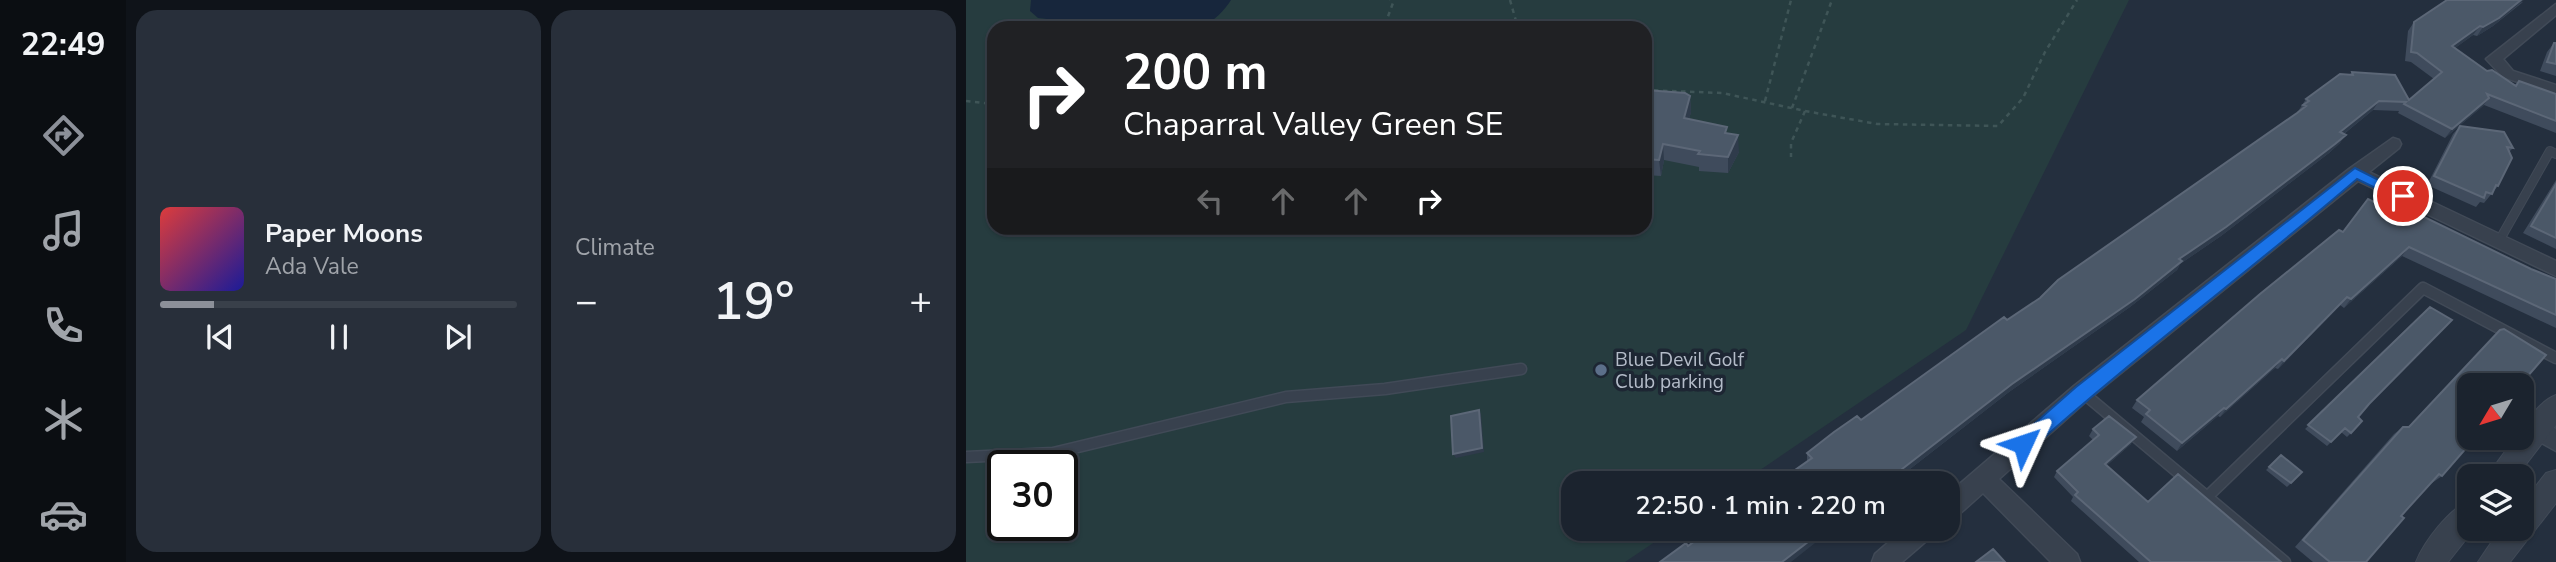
<!DOCTYPE html>
<meta charset="utf-8">
<style>
:root{--surface:#1b232e;--page:#282f3a;--text:#f1f3f6;--muted:#a0a4aa;--line:#39404a;--accent:#8c9099}
body{margin:0;font-family:"Nunito Sans",sans-serif;background:var(--page);color:var(--text);height:100vh;display:flex;flex-direction:column;font-size:26px;white-space:nowrap}
*{box-sizing:border-box;margin:0}
p{font-size:23px;color:var(--muted)}
.icon{flex:none;width:38px;height:38px;fill:none;stroke:currentColor;stroke-width:2;stroke-linecap:round;stroke-linejoin:round}
.map{position:relative;flex:1;overflow:hidden}
.side{display:flex;flex-direction:column;gap:10px;padding:10px;background:#0f1319;width:840px}
.side>*{flex:none}
.hud{position:absolute;left:21px;top:21px;width:665px;height:214px;border-radius:21px;box-shadow:0 2px 5px #0004,0 0 0 2px var(--line);background:#202124;color:#fff;overflow:hidden}
.needle{width:46px;rotate:232deg}
.tools{position:absolute;left:1491px;top:373px;display:grid;gap:14px}
.tools a{display:grid;place-items:center;width:77px;height:77px;border-radius:14px;background:var(--surface);box-shadow:0 2px 5px #0004,0 0 0 2px var(--line);font-size:35px}
.speed{position:absolute;left:21px;top:450px;display:flex;gap:14px;font-size:35px;font-weight:700;text-align:center}
.speed>*{display:grid;place-content:center;width:91px;height:91px;border-radius:50%;background:var(--surface);box-shadow:0 2px 5px #0004,0 0 0 2px var(--line);line-height:1}
.speed .limit{border:4px solid #111;border-radius:10px;background:#fff;color:#111}
.pin{position:absolute;display:grid;place-items:center;width:60px;height:60px;color:#fff;margin:-30px;border:4px solid #fff;border-radius:50%;box-shadow:0 2px 7px #0007}
.me{position:absolute;width:77px;margin:-38px;rotate:48deg;stroke-linejoin:round;filter:drop-shadow(0 0 5px #0008)}
.turn{display:flex;align-items:center;gap:24px;height:147px;padding:0 21px;font-size:32px}
.turn .icon{width:91px;height:91px;stroke-width:2.5}
.turn b{display:block;font-size:49px;line-height:60px}
.lanes{display:flex;align-items:center;height:66px;padding:0 21px;background:#0003;justify-content:center;gap:35px;direction:ltr}
.lanes .off{opacity:.35}
.big{font-size:52px;font-weight:600;line-height:1.1}
.side .tile{flex:1;display:flex;flex-direction:column;justify-content:center;gap:10px;min-width:0;padding:0 24px;border-radius:21px;background:var(--page)}
.song{display:flex;align-items:center;gap:21px}
.cover{width:84px;height:84px;border-radius:10px;background:linear-gradient(135deg,hsl(0 70% 55%),hsl(240 70% 35%))}
.played{height:7px;border-radius:4px;background:linear-gradient(90deg,var(--accent) 15%,var(--line) 15%)}
.keys{display:flex;justify-content:space-around;direction:ltr}
.heat{display:flex;justify-content:space-between;align-items:center;font-size:38px;direction:ltr}
.side .tiles{flex:1;display:grid;gap:10px;grid-template-columns:repeat(2,1fr)}
.trip{position:absolute;left:595px;top:471px;width:399px;height:70px;border-radius:21px;background:var(--surface);box-shadow:0 2px 5px #0004,0 0 0 2px var(--line);font-weight:600;line-height:70px;text-align:center}
main{display:flex;flex:1;min-height:0}
.tabs{display:flex;flex-direction:column;width:126px;justify-content:space-around;align-items:center;background:#0b0e12;color:var(--muted)}
.tabs .icon{width:49px;height:49px}
.tabs .active{color:var(--accent)}
.tabs b{font-size:32px;color:var(--text)}
.map>svg:first-child{display:block}
.green{fill:#263c3f;fill-rule:evenodd}
.water{fill:#17263c}
.lines{fill:none;stroke-linecap:round;stroke-linejoin:round}
.service-far1-casing{stroke:#414a57;stroke-width:10}
.service-casing{stroke:#414a57;stroke-width:13}
.minor-casing{stroke:#414a57;stroke-width:3}
.tertiary-casing{stroke:#414a57;stroke-width:2}
.path{stroke:#3f5557;stroke-width:2.5;stroke-dasharray:4.5 4.5;stroke-linecap:butt}
.service-far1{stroke:#38414e;stroke-width:8}
.service{stroke:#38414e;stroke-width:10}
.minor{fill:#38414e;fill-rule:evenodd}
.tertiary{fill:#38414e;fill-rule:evenodd}
.wall{fill:#3f4b5c}
.shaded-wall{fill:#2f3b4b}
.building{fill:#4b5868;stroke:#5c6777;stroke-width:2}
.route{fill:#1a73e8;stroke:#114b97;stroke-width:2}
.service-dot{fill:#5c6f8a;stroke:#1d2633;stroke-width:2.5}
.labels{text-anchor:middle;stroke-width:7;stroke-linejoin:round;paint-order:stroke}
.poi-label{font-size:19px;fill:#b4bcc9;stroke:#1d2633;text-anchor:start}
</style>
<main>
<nav class="tabs">
<b>22:49</b>
<svg class="icon active" aria-label="directions" viewBox="0 0 24 24"><path d="M12 3l9 9-9 9-9-9zM9 14v-3h6M13 9l2 2-2 2"/></svg>
<svg class="icon" aria-label="music" viewBox="0 0 24 24"><path d="M9 18V5l10-2v13"/><circle cx="6" cy="18" r="3"/><circle cx="16" cy="16" r="3"/></svg>
<svg class="icon" aria-label="phone" viewBox="0 0 24 24"><path d="M5 4h4l2 5-3 2q2 4 5 5l2-3 5 2v4C11 20 4 13 5 4z"/></svg>
<svg class="icon" aria-label="climate" viewBox="0 0 24 24"><path d="M12 3v18M4 7l16 10M4 17L20 7"/></svg>
<svg class="icon" aria-label="car" viewBox="0 0 24 24"><path d="M5 17H2v-5l4-1 3-4h7l3 4 3 1v5h-3M9 17h6M6 11h13"/><circle cx="7" cy="17" r="2"/><circle cx="17" cy="17" r="2"/></svg>
</nav>
<section class="side">
<div class="tiles">
<div class="tile">
<div class="song"><i class="cover"></i><div><b>Paper Moons</b><p>Ada Vale</p></div></div>
<div class="played"></div>
<div class="keys"><svg class="icon" aria-label="previous" viewBox="0 0 24 24"><path d="M18 5L8 12l10 7zM5 5v14"/></svg><svg class="icon" aria-label="pause" viewBox="0 0 24 24"><path d="M8 5v14M16 5v14"/></svg><svg class="icon" aria-label="next" viewBox="0 0 24 24"><path d="M6 5l10 7-10 7zM19 5v14"/></svg></div>
</div>
<div class="tile"><p>Climate</p>
<div class="heat"><a>−</a><b class="big">19°</b><a>+</a></div>
</div>
</div>
</section>
<div class="map">
<svg width="1590" height="562" viewBox="0 0 1590 562">
<rect width="100%" height="100%" fill="#242f3e"/>
<!-- green -->
<path class="green" d="M0 0H1163L1000 330 775 483H607V528L708 529 659 562H0ZM28 28H679V228H28ZM37 466H96V525H37Z"/>
<!-- water -->
<path class="water" d="M65 0H265C259 10 248 21 237 26 210 37 105 22 72 18L64 11Z"/>
<g class="lines">
<defs>
<path id="service-far1" d="M1533 241 1584 151 1590 154"/>
<path id="service" d="M1116 392 1319 562
M0 457 87 453 320 397 419 389 555 369
M1241 497 1457 288 1590 358"/>
<path id="minor" d="M1590 4V15L1537 59 1547 71 1590 85V95L1537 77 1520 59Z
M1427 138 1433 140 1435 144 1433 148 1403 172 1590 261V276L1392 181 1124 398 1033 479 1111 554 1114 562H1085L1017 493 990 517 982 520V494L1108 386 1383 169Z
M1573 420 1590 429V451L1565 437 1562 430 1565 423Z
M939 528H970L966 536 936 562H906L909 554Z"/>
<path id="tertiary" d="M1590 395V425L1551 476H1521L1549 438H1556C1556 423 1576 400 1590 395Z
M1590 470V503L1544 562H1512L1535 528H1556V504L1580 473Z
M1503 501V528H1509L1482 562H1450C1458 542 1483 509 1503 501Z"/>
</defs>
<!-- service-far1 casing -->
<use href="#service-far1" class="service-far1-casing"/>
<!-- service casing -->
<use href="#service" class="service-casing"/>
<!-- minor casing -->
<use href="#minor" class="minor-casing"/>
<!-- tertiary casing -->
<use href="#tertiary" class="tertiary-casing"/>
<!-- path -->
<path class="path" d="M544 0 552 28
M409 28 421 19 427 3 424 0
M679 90 756 93 839 111 825 143V157
M0 101 28 104
M799 101 825 0
M826 108 866 0
M839 111 911 124 1032 126 1057 98 1079 52 1111 0"/>
<!-- service-far1 -->
<use href="#service-far1" class="service-far1"/>
<!-- service -->
<use href="#service" class="service"/>
<!-- minor -->
<use href="#minor" class="minor"/>
<!-- tertiary -->
<use href="#tertiary" class="tertiary"/>
</g>
<!-- wall -->
<path class="wall" d="M1557 2 1527 26 1511 36 1507 35 1489 48 1521 71 1549 85 1553 81 1590 94V133L1518 105 1479 138 1432 113 1433 111 1407 110 1378 134 1374 143 1363 153 1255 236 1214 264 1211 270 1164 307 1043 392 926 483H798L812 482 841 461V453L895 420 1074 298 1331 113 1340 99 1384 74 1386 72 1443 100 1468 79 1445 62 1439 61 1442 31 1448 22Z
M1588 43H1590V76L1574 71 1581 52Z
M679 90 724 96 725 112 723 119 761 133 773 152 762 173 733 171V167L698 160 695 176 679 175Z
M1494 126 1547 148 1543 152 1532 186 1518 203 1514 202 1510 207 1461 185 1487 134Z
M1590 180V249L1557 233Z
M1377 232 1565 269 1590 279V328L1436 256 1378 308 1374 305 1312 369 1309 368 1254 417 1252 416 1211 451 1175 422 1178 417 1166 408 1171 400Z
M1464 307 1403 404 1392 417 1385 433 1381 437 1375 432 1361 446 1339 429Z
M1534 330 1476 476 1466 483 1465 482 1435 516 1400 562H1347L1329 547 1428 434 1437 427H1442Z
M1127 429 1165 444 1140 466 1182 502 1315 562H1173L1105 501 1107 497 1088 477 1091 471 1127 440 1123 436Z
M1315 455 1336 472 1321 487 1300 470Z"/>
<!-- shaded-wall -->
<path class="shaded-wall" d="M1555 0H1558L1527 26 1511 36 1517 27Z
M1514 26 1507 35 1480 55 1486 46Z
M724 96 725 112 719 135 718 118Z
M1523 98 1516 107 1479 138 1486 129Z
M1413 101 1407 110 1369 141 1374 132Z
M772 135 773 152 762 173V157Z
M1380 135 1374 143 1363 153 1255 236 1214 264 1211 270 1164 307 1043 392 926 483H918L1046 384Z
M697 144 698 160 695 176 693 160Z
M1443 247 1436 256 1378 308 1385 299Z
M1381 297 1374 305 1312 369 1318 361Z
M1316 359 1309 368 1254 417 1260 409Z
M1258 408 1252 416 1211 451 1216 443Z
M513 410 515 414 518 452 490 458 487 454Z
M1170 437 1165 444 1135 471 1139 464Z
M860 528H868L825 562H816Z"/>
<!-- building -->
<path class="building" d="M1481 0H1555L1533 18 1517 27 1514 26 1486 46 1521 71 1526 70 1550 86 1553 81 1590 94V121L1521 94 1523 98 1486 129 1438 104 1440 102 1413 101 1374 132 1380 135 1369 144 1260 227 1213 259 1216 261 1169 299 1046 384 918 483H798L807 477 812 482 846 458 841 453 868 432 891 416 895 420 1038 317 1041 320 1074 298 1092 280 1331 113 1340 106 1337 105 1343 101 1340 99 1374 74 1387 75 1386 72 1429 75 1443 100 1476 72 1451 53 1445 52 1448 22Z
M1588 43H1590V64L1581 62Z
M679 90 719 93 724 96 718 118 761 127 759 133 772 135 762 157 732 154 734 151 697 144 693 160 679 159Z
M1494 126 1538 132 1547 148 1541 147 1546 158 1532 186 1530 185 1526 194 1520 192 1518 198 1468 176Z
M1590 184V238L1565 226Z
M1413 195 1565 269 1590 279V315L1443 247 1385 299 1381 297 1318 361 1316 359 1260 409 1258 408 1216 443 1180 414 1184 410 1171 400 1294 294 1373 230 1377 232 1402 199 1408 202Z
M1464 307 1486 320 1403 404 1392 417 1396 421 1385 433 1379 428 1365 442 1342 425Z
M1538 329 1580 355 1554 385H1503V438H1509L1476 476 1473 474 1435 516 1438 518 1400 562H1364L1337 540 1437 427H1443L1534 330Z
M513 410 516 448 487 454 485 416Z
M1143 416 1170 437 1139 464 1182 502 1212 474 1315 562H1185L1109 495 1112 492 1091 471 1133 435 1127 429Z
M1315 455 1336 472 1325 483 1303 467Z
M746 528H860L816 562H694L720 543 722 546Z
M1027 549 1039 562H1010Z"/>
<!-- route -->
<path class="route" d="M1389 168 1444 196 1442 199H1432L1391 179C1283 272 1169 356 1064 450H1051L1048 444 1051 439 1110 387Z"/>
<!-- markers -->
<circle class="service-dot" cx="635" cy="370" r="7"/>
<g class="labels">
<!-- poi labels -->
<g class="poi-label">
<text x="649" y="366">Blue Devil Golf<tspan x="649" dy="22">Club parking</tspan></text>
</g>
</g>
</svg>
<div class="tools">
<a><svg class="needle" viewBox="-14 -14 28 28"><path d="M0-13l5 13h-10z" fill="#e53935"/><path d="M0 13l5-13h-10z" fill="#a0a4aa"/></svg></a>
<a><svg class="icon" aria-label="layers" viewBox="0 0 24 24"><path d="M12 4l9 5-9 5-9-5zM3 14l9 5 9-5"/></svg></a>
</div>
<div class="speed"><div class="limit">30</div></div>
<div class="pin" style="left:1437px;top:196px;background:#d93025"><svg class="icon" aria-label="arrive" viewBox="0 0 24 24"><path d="M6 21V4h12l-3 4 3 4H6"/></svg></div>
<svg class="me" style="left:1057px;top:444px" viewBox="-20 -20 40 40"><path d="M0-17L14 15 0 8-14 15z" fill="#1a73e8" stroke="#fff" stroke-width="4"/></svg>
<div class="trip">22:50 · 1 min · 220 m</div>
<div class="hud">
<div class="turn"><svg class="icon" aria-label="right" viewBox="0 0 24 24"><path d="M7 20v-9h11M14 6l5 5-5 5"/></svg><div><b>200 m</b>Chaparral Valley Green SE</div></div>
<div class="lanes"><svg class="icon off" aria-label="left" viewBox="0 0 24 24"><path d="M17 20v-9H6M10 6l-5 5 5 5"/></svg><svg class="icon off" aria-label="ahead" viewBox="0 0 24 24"><path d="M12 20V5M6 11l6-6 6 6"/></svg><svg class="icon off" aria-label="ahead" viewBox="0 0 24 24"><path d="M12 20V5M6 11l6-6 6 6"/></svg><svg class="icon" aria-label="right" viewBox="0 0 24 24"><path d="M7 20v-9h11M14 6l5 5-5 5"/></svg></div>
</div>
</div>
</main>
